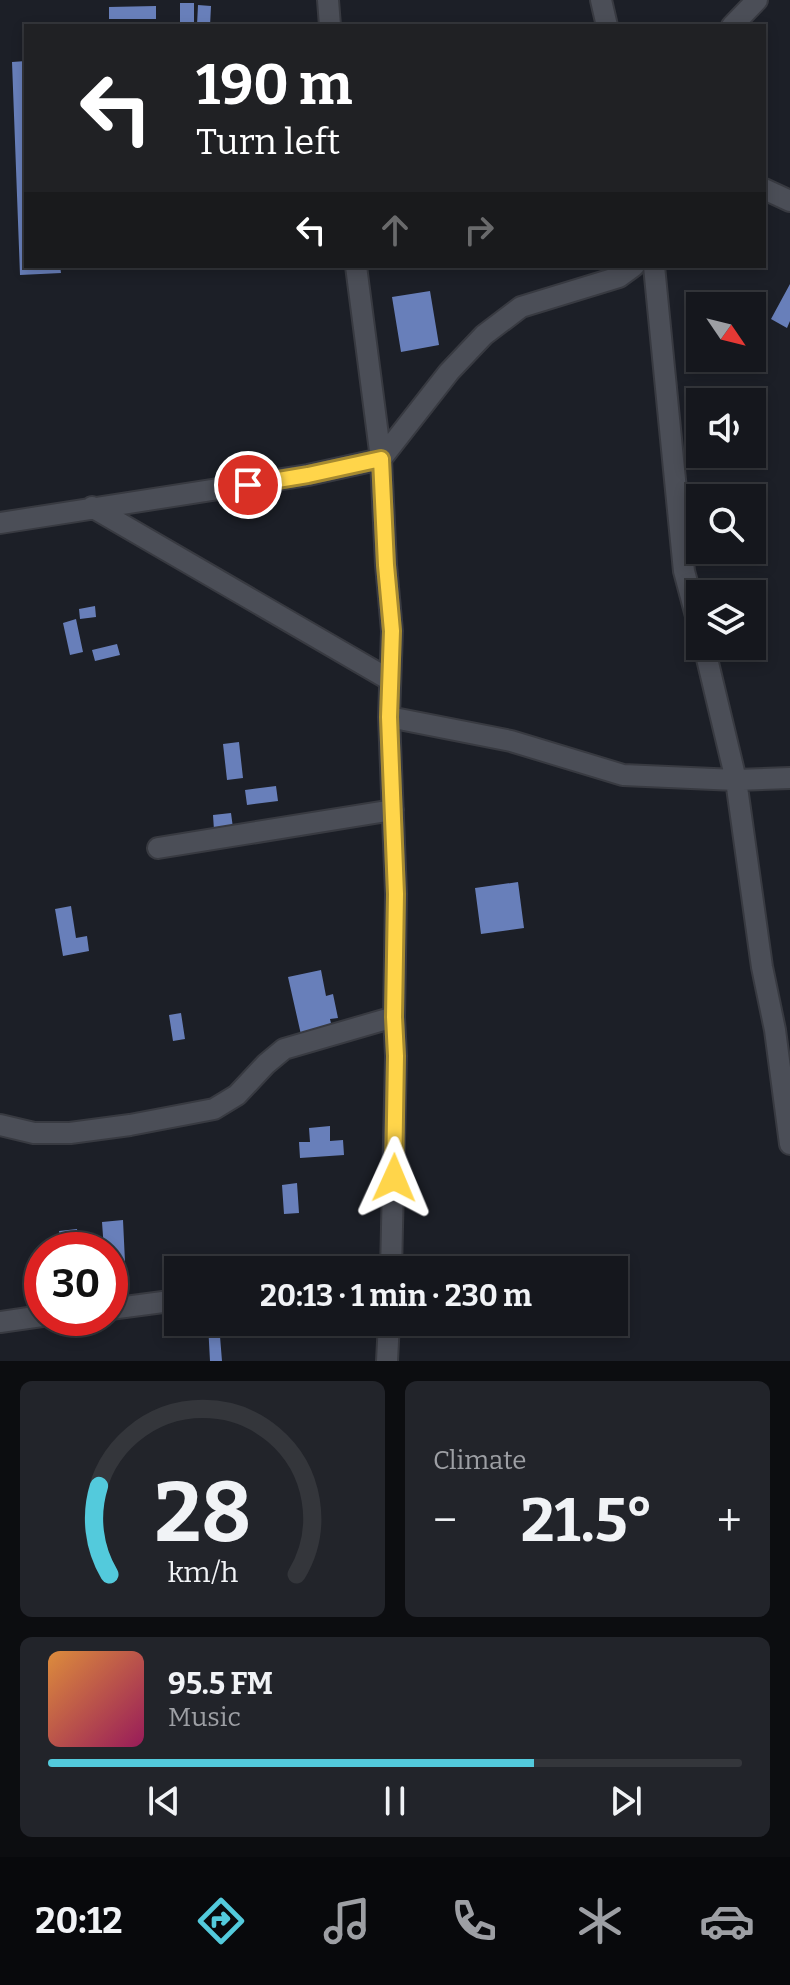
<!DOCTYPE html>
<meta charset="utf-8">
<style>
:root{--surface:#15171d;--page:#22242a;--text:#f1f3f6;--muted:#9d9fa4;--line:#34363b;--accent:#53cadc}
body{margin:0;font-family:Bitter,serif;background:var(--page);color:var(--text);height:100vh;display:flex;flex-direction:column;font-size:30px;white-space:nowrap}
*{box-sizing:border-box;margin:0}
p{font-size:26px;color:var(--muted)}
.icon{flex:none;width:44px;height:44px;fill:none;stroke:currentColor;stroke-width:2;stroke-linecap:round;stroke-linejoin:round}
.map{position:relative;height:1361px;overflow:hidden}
.panel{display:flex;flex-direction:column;gap:20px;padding:20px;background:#0c0d10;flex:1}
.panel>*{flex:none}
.guide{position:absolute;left:24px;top:24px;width:742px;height:244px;border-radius:0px;box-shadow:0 4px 12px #0003,0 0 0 2px var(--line);background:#202124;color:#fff;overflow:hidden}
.needle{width:52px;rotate:125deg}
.controls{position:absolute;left:686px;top:292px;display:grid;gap:16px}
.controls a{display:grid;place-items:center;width:80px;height:80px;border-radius:0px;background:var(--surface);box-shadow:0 4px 12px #0003,0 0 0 2px var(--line);font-size:40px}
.speed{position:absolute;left:24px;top:1232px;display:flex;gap:16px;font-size:40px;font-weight:700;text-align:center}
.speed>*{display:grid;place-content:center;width:104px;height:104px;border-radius:50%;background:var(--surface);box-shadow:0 4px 12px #0003,0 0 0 2px var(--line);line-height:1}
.speed .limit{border:12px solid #d22;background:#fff;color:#111}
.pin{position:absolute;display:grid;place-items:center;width:68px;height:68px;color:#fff;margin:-34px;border:4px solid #fff;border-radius:50%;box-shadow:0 2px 8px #0007}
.me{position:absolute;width:88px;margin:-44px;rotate:1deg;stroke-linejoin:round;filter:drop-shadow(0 0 6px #0008)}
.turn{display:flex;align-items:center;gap:28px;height:168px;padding:0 40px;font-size:36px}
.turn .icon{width:104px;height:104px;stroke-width:2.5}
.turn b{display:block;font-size:56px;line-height:68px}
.lanes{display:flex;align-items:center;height:76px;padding:0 40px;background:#0003;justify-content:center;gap:40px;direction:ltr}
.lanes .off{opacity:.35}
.big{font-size:60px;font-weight:700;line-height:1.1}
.panel .widget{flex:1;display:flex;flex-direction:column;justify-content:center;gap:12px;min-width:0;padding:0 28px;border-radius:12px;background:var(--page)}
.panel .dial{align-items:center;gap:0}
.dial svg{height:208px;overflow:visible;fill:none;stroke:var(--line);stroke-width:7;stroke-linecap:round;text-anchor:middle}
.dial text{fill:var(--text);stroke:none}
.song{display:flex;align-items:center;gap:24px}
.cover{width:96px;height:96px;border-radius:12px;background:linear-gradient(135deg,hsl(30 70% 55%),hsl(330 70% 35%))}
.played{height:8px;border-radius:4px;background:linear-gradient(90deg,var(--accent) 70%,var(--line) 70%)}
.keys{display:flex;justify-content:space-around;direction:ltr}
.heat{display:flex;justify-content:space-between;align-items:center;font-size:44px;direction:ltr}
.panel .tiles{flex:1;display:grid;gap:20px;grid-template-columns:1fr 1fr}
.widget:last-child{grid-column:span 2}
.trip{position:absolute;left:164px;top:1256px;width:464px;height:80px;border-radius:0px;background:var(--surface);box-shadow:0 4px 12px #0003,0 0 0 2px var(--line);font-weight:700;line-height:80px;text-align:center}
.tab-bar{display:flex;height:128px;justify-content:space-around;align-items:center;background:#08090c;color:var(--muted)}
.tab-bar .icon{width:56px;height:56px}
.tab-bar .active{color:var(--accent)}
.tab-bar b{font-size:36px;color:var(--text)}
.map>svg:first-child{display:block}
.building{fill:#687fba}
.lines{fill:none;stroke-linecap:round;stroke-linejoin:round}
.street-casing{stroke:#383a41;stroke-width:24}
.street{stroke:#4b4e57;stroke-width:20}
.route-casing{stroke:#a68a30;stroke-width:20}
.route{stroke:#ffd54a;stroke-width:14}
</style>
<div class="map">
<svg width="790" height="1361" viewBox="0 0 790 1361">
<rect width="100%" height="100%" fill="#1c1f27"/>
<!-- building -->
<path class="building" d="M180 3H194V25H180Z
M198 5 211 6 210 26 197 25Z
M156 6V19H109V7Z
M26 61V266H60L61 273 20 275 12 62Z
M790 284V321L787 328 771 319Z
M430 291 439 345 401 352 392 297Z
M95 606 96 617 80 619 79 609Z
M76 619 83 652 70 655 63 623Z
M117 644 120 655 95 661 92 650Z
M239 742 243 778 227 780 223 744Z
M276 786 278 801 247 805 245 790Z
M231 813 233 828 214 830 213 815Z
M518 882 524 928 481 934 475 888Z
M71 906 76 938 87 936 89 951 63 956 55 909Z
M321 970 326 996 333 994 338 1018 330 1019 333 1032 302 1039 288 977Z
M181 1013 185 1039 173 1041 169 1015Z
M330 1126V1141L343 1140 344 1155 300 1158 299 1142H310L309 1128Z
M297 1183 299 1213 284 1214 282 1185Z
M123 1220 125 1262 110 1263V1250H104L102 1222Z
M77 1229 79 1250H62L59 1231Z
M208 1324H219L222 1361H210Z"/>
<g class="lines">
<defs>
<path id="street" d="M328 0 330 26
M601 0 607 26
M732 26 757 0
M764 189 790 201
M356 266 381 459 386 565 392 631 389 717 396 894 394 1017 396 1056 391 1270
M654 266 684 571 700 631
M92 507 390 680
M0 523 308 475 381 459 449 372 484 335 521 307 619 277 634 266
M704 646 736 780 762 967 775 1030 790 1144
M389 717 511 741 623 775 736 780 790 778
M158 848 393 810
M0 1125 34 1133H70L130 1125 214 1109 237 1095 266 1064 284 1049 394 1017
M110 1309 178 1300
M0 1322 42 1316
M387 1361 389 1322"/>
</defs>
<!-- street casing -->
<use href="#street" class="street-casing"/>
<!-- street -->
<use href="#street" class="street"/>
</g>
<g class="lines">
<defs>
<path id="route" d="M248 485 308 475 381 459 386 565 392 631 389 717 396 894 394 1017 396 1056 394 1178"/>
</defs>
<!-- route casing -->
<use href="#route" class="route-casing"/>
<!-- route -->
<use href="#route" class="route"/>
</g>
</svg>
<div class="controls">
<a><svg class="needle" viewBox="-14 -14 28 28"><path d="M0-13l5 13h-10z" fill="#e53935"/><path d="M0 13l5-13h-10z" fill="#9d9fa4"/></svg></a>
<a><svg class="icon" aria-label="sound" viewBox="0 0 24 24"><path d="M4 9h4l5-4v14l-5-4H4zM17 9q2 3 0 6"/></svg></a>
<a><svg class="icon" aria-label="search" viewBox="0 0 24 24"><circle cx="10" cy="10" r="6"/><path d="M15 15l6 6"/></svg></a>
<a><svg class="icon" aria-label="layers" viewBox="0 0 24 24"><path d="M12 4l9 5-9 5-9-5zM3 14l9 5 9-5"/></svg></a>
</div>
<div class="speed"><div class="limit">30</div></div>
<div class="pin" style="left:248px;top:485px;background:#d93025"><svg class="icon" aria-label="arrive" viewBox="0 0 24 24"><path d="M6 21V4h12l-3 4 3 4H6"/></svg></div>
<svg class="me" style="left:394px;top:1178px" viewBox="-20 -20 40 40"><path d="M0-17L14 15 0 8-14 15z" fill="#ffd54a" stroke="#fff" stroke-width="4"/></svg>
<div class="trip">20:13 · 1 min · 230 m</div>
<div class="guide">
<div class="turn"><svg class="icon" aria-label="left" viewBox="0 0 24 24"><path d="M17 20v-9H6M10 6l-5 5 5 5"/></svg><div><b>190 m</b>Turn left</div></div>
<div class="lanes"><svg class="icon" aria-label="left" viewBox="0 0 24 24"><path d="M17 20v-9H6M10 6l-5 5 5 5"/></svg><svg class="icon off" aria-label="ahead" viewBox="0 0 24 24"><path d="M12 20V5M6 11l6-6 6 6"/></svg><svg class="icon off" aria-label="right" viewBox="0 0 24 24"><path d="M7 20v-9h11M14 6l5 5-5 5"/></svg></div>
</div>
</div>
<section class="panel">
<div class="tiles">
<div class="widget dial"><svg viewBox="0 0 100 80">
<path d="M14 69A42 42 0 1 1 86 69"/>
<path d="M14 69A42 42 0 0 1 10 35" stroke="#53cadc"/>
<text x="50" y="56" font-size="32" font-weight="700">28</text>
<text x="50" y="72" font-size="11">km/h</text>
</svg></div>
<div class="widget"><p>Climate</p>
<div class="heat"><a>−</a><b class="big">21.5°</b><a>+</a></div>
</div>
<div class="widget">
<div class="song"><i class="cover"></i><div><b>95.5 FM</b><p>Music</p></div></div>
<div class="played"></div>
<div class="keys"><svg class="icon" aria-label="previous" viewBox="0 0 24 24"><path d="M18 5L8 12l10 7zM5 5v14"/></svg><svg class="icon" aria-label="pause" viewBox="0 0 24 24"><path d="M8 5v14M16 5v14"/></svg><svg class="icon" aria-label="next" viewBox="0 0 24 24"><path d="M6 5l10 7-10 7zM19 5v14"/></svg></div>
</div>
</div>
</section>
<nav class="tab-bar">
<b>20:12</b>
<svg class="icon active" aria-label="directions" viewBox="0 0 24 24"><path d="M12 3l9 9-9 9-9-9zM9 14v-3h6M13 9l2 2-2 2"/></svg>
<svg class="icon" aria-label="music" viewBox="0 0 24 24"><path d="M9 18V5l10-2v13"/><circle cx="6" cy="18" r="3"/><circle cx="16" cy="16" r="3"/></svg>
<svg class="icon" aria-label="phone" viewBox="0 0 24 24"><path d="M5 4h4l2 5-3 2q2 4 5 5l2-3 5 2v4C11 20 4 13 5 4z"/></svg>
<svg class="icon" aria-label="climate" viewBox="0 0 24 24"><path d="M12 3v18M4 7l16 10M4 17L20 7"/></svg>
<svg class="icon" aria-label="car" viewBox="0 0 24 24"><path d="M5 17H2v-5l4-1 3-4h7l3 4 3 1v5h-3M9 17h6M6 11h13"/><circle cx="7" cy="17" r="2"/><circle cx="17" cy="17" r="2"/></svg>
</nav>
